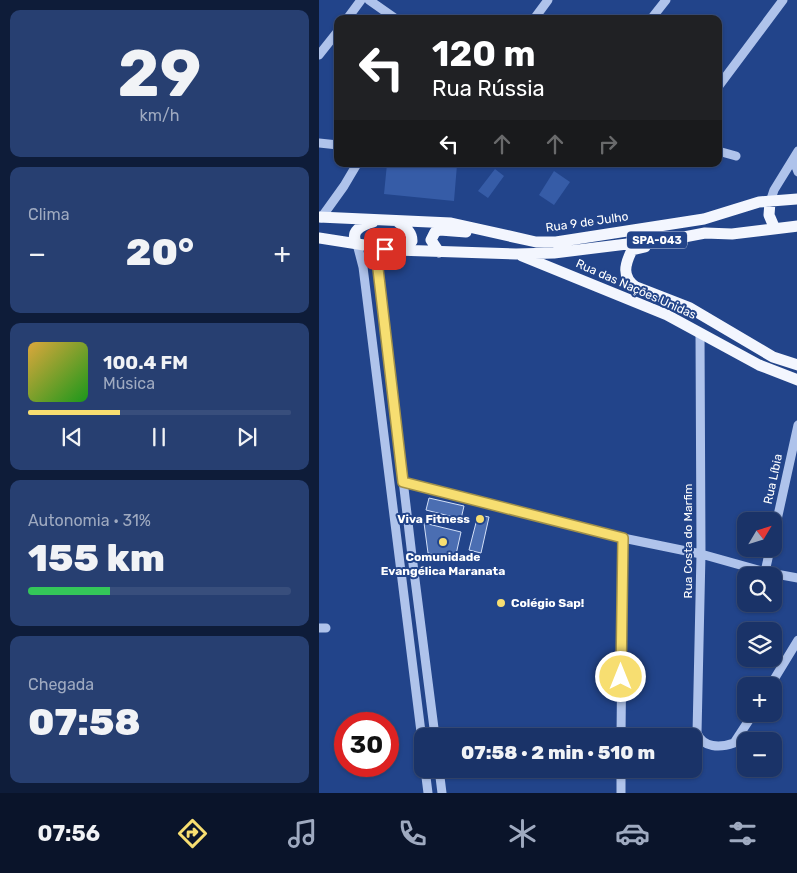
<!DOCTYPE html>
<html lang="pt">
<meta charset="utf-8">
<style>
:root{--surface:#1a3368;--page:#273f71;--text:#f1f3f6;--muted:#9faac0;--line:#384e7c;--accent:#f7de71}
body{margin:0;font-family:Rubik,sans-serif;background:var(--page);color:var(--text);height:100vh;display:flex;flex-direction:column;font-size:19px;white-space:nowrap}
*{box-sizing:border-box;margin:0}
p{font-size:16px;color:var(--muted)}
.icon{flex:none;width:28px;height:28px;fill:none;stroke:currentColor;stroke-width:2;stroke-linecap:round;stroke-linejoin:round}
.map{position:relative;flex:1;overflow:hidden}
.sheet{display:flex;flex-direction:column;gap:10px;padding:10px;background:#0e1c39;width:319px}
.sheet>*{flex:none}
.hud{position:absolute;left:15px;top:15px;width:388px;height:152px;border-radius:10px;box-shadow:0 1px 4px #0004,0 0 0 1px var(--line);background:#202124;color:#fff;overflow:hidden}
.needle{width:32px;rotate:52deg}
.tools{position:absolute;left:418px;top:512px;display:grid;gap:10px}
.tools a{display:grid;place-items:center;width:45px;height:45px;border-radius:10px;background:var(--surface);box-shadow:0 1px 4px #0004,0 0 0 1px var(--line);font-size:25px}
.speed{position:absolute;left:15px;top:712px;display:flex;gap:10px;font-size:25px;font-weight:700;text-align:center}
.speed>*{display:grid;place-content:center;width:65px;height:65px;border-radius:50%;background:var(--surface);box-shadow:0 1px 4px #0004,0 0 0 1px var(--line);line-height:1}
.speed .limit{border:8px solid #d22;background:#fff;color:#111}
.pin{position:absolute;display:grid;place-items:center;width:42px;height:42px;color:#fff;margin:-21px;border-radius:10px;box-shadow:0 2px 8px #0006}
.me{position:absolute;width:55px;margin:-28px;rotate:0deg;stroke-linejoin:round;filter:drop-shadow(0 0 4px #0008)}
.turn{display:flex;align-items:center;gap:18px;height:105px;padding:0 15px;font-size:22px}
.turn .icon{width:65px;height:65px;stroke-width:2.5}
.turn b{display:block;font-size:35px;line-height:42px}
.lanes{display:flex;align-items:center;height:48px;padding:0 15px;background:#0003;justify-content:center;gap:25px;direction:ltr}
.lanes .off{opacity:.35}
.big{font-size:38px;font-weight:800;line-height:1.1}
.sheet .card{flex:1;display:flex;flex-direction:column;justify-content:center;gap:8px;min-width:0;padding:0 18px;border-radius:10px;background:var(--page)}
.sheet .dial{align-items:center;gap:0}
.dial b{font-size:65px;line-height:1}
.song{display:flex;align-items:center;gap:15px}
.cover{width:60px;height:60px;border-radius:8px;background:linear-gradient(135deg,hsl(40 70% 55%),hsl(120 70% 35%))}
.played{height:5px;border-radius:2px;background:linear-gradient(90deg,var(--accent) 35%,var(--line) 35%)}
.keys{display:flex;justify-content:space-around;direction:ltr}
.heat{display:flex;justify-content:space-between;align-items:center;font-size:28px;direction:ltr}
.charge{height:8px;border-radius:4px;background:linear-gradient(90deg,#34c759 31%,var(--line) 0)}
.trip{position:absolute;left:95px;top:728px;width:288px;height:50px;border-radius:10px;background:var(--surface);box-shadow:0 1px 4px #0004,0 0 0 1px var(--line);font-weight:800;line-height:50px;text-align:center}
.menu{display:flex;height:80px;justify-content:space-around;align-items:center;background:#0a142a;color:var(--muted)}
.menu .icon{width:35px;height:35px}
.menu .selected{color:var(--accent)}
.menu b{font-size:22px;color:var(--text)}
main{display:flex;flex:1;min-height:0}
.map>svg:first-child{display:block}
.green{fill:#365ca7}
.building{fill:#4b6eb2;stroke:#d3e0f8}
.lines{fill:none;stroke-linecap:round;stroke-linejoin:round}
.minor{stroke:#afc3eb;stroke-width:9}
.major{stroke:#f3f6fe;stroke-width:11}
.route-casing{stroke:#a19049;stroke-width:12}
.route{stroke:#f7de71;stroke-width:9}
.poi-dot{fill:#f7de71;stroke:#22448a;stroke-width:2}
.labels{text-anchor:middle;stroke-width:4;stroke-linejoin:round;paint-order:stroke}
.shield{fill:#22448a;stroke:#bdc7dc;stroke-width:1}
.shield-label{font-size:11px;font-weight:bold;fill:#fff}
.street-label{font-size:12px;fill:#fff;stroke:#22448a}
.poi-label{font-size:12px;font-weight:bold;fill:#fff;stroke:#22448a;text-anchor:end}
</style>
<main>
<section class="sheet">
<div class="card dial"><b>29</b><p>km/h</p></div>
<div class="card"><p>Clima</p>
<div class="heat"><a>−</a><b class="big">20°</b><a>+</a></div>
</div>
<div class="card">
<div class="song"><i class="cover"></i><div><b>100.4 FM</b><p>Música</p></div></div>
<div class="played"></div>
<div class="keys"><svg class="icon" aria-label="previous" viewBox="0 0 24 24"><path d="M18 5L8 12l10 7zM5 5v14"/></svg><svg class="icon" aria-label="pause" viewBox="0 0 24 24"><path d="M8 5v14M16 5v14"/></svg><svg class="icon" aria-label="next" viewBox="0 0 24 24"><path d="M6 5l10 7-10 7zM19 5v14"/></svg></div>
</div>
<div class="card"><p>Autonomia · 31%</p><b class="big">155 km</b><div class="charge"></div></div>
<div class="card"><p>Chegada</p><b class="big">07:58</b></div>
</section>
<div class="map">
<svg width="479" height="793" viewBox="0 0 479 793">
<rect width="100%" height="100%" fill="#22448a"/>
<!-- green -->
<path class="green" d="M68 164 138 165 135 201 65 194Z
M176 169 185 176 169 198 159 191Z
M235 171 251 182 235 205 220 195Z"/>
<!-- building -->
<path class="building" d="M110 498 145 506 142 519 107 510Z
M159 515 170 517 162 553 150 550Z
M105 523 142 532 136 559 109 553Z"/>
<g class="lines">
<!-- minor -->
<path class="minor" d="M50 0 77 19
M28 19 42 0
M215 19 229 0
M332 19 347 0
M0 55 19 31
M399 87 464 0
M0 143 19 145
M399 151 417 156
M478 153 476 164 479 172
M451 202 455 190 479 151
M2 218 25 186 38 164
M38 244 44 267 104 748
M66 249 60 258 59 269 93 556 116 736
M381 333 382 554 378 733C384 748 401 748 415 743L434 714
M84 482 304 538 382 554 446 572 479 578
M454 538 479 425
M446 572 451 549
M0 628H7
M451 686 479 640
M302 736 304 538
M106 769 109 793
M120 769 123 793
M302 793V769"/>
<!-- major -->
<path class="major" d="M451 202 450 215 456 229
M0 217 132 223 217 242H237L385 219 440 202 479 199
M78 221C85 227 93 231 93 241L78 249
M0 238 77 250 197 254 235 253 365 237 386 233 413 234 479 226
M38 244C30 231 43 225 54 222
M326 247 313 250C306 264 302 277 317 287L371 308 454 357 479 365
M120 252 112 240 116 232 121 230 147 232
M203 256 348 315 440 365 479 380"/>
</g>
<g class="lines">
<defs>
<path id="route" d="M66 249 60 258 59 269 84 482 304 538 302 677"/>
</defs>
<!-- route casing -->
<use href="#route" class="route-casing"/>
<!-- route -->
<use href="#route" class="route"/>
</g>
<!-- markers -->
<g class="poi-dot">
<circle cx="161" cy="519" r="5"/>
<circle cx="124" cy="542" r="5"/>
<circle cx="182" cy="603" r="5"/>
</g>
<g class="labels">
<!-- shield labels -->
<rect class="shield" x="308" y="231.5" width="60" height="17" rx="4"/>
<g class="shield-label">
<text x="338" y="244">SPA-043</text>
</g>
<!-- street labels -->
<g class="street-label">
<text transform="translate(268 222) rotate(-8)" y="4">Rua 9 de Julho</text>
<text transform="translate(317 289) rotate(24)" y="4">Rua das Nações Unidas</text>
<text transform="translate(454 479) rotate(-78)" y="4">Rua Líbia</text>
<text transform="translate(369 541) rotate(-90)" y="4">Rua Costa do Marfim</text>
</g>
<!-- poi labels -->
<g class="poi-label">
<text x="151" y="523">Viva Fitness</text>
<text x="124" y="561" text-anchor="middle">Comunidade<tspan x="124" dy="14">Evangélica Maranata</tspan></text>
<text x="192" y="607" text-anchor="start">Colégio Sap!</text>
</g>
</g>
</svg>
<div class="tools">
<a><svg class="needle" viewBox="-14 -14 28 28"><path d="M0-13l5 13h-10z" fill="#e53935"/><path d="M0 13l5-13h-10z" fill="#9faac0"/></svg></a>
<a><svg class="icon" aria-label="search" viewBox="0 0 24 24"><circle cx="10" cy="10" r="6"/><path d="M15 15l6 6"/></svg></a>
<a><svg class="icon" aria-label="layers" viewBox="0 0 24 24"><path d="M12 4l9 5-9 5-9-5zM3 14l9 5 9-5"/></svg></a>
<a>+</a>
<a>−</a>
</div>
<div class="speed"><div class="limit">30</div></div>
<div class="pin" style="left:66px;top:249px;background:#d93025"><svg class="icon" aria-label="arrive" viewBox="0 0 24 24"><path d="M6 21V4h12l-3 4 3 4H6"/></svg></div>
<svg class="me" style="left:302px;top:677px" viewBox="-20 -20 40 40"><circle r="17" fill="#f7de71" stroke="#fff" stroke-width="3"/><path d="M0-11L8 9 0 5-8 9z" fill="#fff"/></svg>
<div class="trip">07:58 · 2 min · 510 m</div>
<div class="hud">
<div class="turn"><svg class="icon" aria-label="left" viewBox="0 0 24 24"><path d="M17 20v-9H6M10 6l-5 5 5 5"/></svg><div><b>120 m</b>Rua Rússia</div></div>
<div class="lanes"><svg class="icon" aria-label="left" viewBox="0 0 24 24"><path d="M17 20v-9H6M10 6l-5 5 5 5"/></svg><svg class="icon off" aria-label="ahead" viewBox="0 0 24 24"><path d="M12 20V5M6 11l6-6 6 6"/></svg><svg class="icon off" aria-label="ahead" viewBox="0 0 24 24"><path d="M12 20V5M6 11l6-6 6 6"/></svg><svg class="icon off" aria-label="right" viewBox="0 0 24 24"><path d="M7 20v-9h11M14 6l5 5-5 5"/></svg></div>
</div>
</div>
</main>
<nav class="menu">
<b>07:56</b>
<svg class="icon selected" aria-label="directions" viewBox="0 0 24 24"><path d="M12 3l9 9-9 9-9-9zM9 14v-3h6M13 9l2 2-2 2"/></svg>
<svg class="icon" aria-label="music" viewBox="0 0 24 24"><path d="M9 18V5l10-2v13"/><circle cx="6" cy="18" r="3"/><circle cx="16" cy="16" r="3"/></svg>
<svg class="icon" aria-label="phone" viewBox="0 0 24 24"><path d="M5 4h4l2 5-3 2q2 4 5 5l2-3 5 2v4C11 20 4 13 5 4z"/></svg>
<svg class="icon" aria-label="climate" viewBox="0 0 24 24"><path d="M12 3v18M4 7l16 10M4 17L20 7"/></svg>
<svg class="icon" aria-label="car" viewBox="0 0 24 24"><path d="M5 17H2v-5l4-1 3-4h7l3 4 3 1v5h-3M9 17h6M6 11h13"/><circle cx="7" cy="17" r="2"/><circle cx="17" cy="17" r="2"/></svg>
<svg class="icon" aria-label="filters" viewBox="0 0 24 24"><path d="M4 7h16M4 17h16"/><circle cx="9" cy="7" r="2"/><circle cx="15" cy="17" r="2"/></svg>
</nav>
